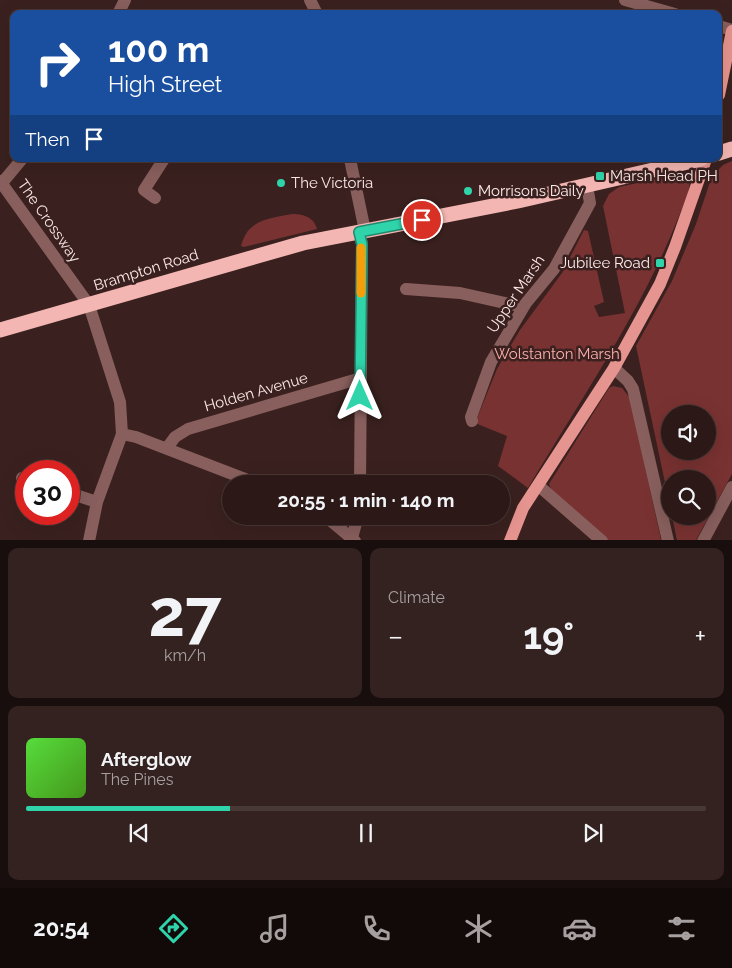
<!DOCTYPE html>
<meta charset="utf-8">
<style>
:root{--surface:#2c1917;--page:#342220;--text:#f1f3f6;--muted:#a6a0a1;--line:#483836;--accent:#2fd4aa}
body{margin:0;font-family:Raleway,sans-serif;background:var(--page);color:var(--text);height:100vh;display:flex;flex-direction:column;font-size:19px;white-space:nowrap}
*{box-sizing:border-box;margin:0}
p{font-size:16px;color:var(--muted)}
.icon{flex:none;width:28px;height:28px;fill:none;stroke:currentColor;stroke-width:2;stroke-linecap:round;stroke-linejoin:round}
.map{position:relative;height:540px;overflow:hidden}
.drawer{display:flex;flex-direction:column;gap:8px;padding:8px;background:#180e0d;flex:1}
.drawer>*{flex:none}
.banner{position:absolute;left:10px;top:10px;width:712px;height:152px;border-radius:10px;box-shadow:0 5px 20px #0002,0 0 0 1px var(--line);background:#1a4fa0;color:#fff;overflow:hidden}
.buttons{position:absolute;left:661px;top:405px;display:grid;gap:10px}
.buttons a{display:grid;place-items:center;width:55px;height:55px;border-radius:50%;background:var(--surface);box-shadow:0 5px 20px #0002,0 0 0 1px var(--line);font-size:25px}
.speed{position:absolute;left:15px;top:460px;display:flex;gap:10px;font-size:25px;font-weight:700;text-align:center}
.speed>*{display:grid;place-content:center;width:65px;height:65px;border-radius:50%;background:var(--surface);box-shadow:0 5px 20px #0002,0 0 0 1px var(--line);line-height:1}
.speed .limit{border:8px solid #d22;background:#fff;color:#111}
.pin{position:absolute;display:grid;place-items:center;width:42px;height:42px;color:#fff;margin:-21px;border:2px solid #fff;border-radius:50%;box-shadow:0 1px 5px #0007}
.me{position:absolute;width:55px;margin:-28px;rotate:0deg;stroke-linejoin:round;filter:drop-shadow(0 0 4px #0008)}
.turn{display:flex;align-items:center;gap:18px;height:105px;padding:0 15px;font-size:22px}
.turn .icon{width:65px;height:65px;stroke-width:2.5}
.turn b{display:block;font-size:35px;line-height:42px}
.then{display:flex;align-items:center;height:48px;padding:0 15px;background:#0003;gap:10px;font-size:19px}
.big{font-size:38px;font-weight:700;line-height:1.1}
.drawer .card{flex:1;display:flex;flex-direction:column;justify-content:center;gap:8px;min-width:0;padding:0 18px;border-radius:10px;background:var(--page)}
.drawer .dial{align-items:center;gap:0}
.dial b{font-size:65px;line-height:1}
.song{display:flex;align-items:center;gap:15px}
.cover{width:60px;height:60px;border-radius:8px;background:linear-gradient(135deg,hsl(110 70% 55%),hsl(100 70% 35%))}
.played{height:5px;border-radius:2px;background:linear-gradient(90deg,var(--accent) 30%,var(--line) 30%)}
.keys{display:flex;justify-content:space-around;direction:ltr}
.heat{display:flex;justify-content:space-between;align-items:center;font-size:28px;direction:ltr}
.drawer .tiles{flex:1;display:grid;gap:8px;grid-template-columns:1fr 1fr}
.card:last-child{grid-column:span 2}
.trip{position:absolute;left:222px;top:475px;width:288px;height:50px;border-radius:25px;background:var(--surface);box-shadow:0 5px 20px #0002,0 0 0 1px var(--line);font-weight:700;line-height:50px;text-align:center}
.dock{display:flex;height:80px;justify-content:space-around;align-items:center;background:#120a09;color:var(--muted)}
.dock .icon{width:35px;height:35px}
.dock .selected{color:var(--accent)}
.dock b{font-size:22px;color:var(--text)}
.map>svg:first-child{display:block}
.green{fill:#783231;fill-rule:evenodd}
.lines{fill:none;stroke-linecap:round;stroke-linejoin:round}
.minor{stroke:#885f5d;stroke-width:12}
.major{stroke:#e6948f;stroke-width:12}
.highway{stroke:#f3b6b2;stroke-width:15}
.route-casing{stroke:#1f8a6e;stroke-width:12}
.route{stroke:#2fd4aa;stroke-width:9}
.slow{stroke:#f59e0b;stroke-width:9}
.poi-dot{fill:#2fd4aa;stroke:#3a211f;stroke-width:2}
.labels{text-anchor:middle;stroke-width:5;stroke-linejoin:round;paint-order:stroke}
.poi-label{font-size:15px;fill:#fdeae9;stroke:#3a211f;text-anchor:start}
.street-label{font-size:15px;fill:#fdeae9;stroke:#3a211f}
.park-label{font-size:15px;fill:#fbb0ab;stroke:#3a211f}
</style>
<div class="map">
<svg width="732" height="541" viewBox="0 0 732 541">
<rect width="100%" height="100%" fill="#3a211f"/>
<!-- green -->
<path class="green" d="M732 161V474L696 540H677L672 516H708V479H670V506L636 346 672 281 696 224 712 176 723 165ZM670 414H708V451H670Z
M683 173 689 176C692 190 684 203 679 216 641 312 581 399 528 488L498 466 507 436 475 423 497 369 520 330 562 273 584 230 588 231 604 302 594 306 599 317 625 313 603 206 609 194 619 187Z
M292 214C303 214 314 217 317 229L244 247 241 246C248 219 268 219 292 214Z
M613 386 622 388 630 398 661 540H608L552 492 549 484 609 388Z"/>
<g class="lines">
<!-- minor -->
<path class="minor" d="M310 0 317 14
M625 0 675 14
M118 14 125 0
M719 26 732 30
M350 159 365 231
M0 181 89 305 120 402 122 434 97 502 89 541
M2 183 22 159
M155 198 144 190 164 159
M359 232 362 244 360 484
M406 289 460 293 523 307
M614 368 628 381 633 389 668 541
M472 421 471 417 491 362 526 303 554 269 590 203 587 186
M122 434 136 437 258 484
M167 448 175 437 188 429 361 378
M22 478 26 479
M539 486 602 541
M69 493 97 502
M325 516 355 541
M352 538 358 516
M703 541 732 487"/>
<!-- major -->
<path class="major" d="M719 95 732 31
M510 541 523 508 614 368 660 284 675 247 706 159"/>
<!-- highway -->
<path class="highway" d="M719 153 732 149
M0 330 303 243 518 201 701 159"/>
</g>
<g class="lines">
<defs>
<path id="route" d="M360 396 362 244 359 232 422 220"/>
</defs>
<!-- route casing -->
<use href="#route" class="route-casing"/>
<!-- route -->
<use href="#route" class="route"/>
<!-- slow -->
<path class="slow" d="M361 293V248"/>
</g>
<!-- markers -->
<g class="poi-dot">
<rect x="595" y="171" width="10" height="10" rx="2.5"/>
<circle cx="281" cy="183" r="5"/>
<circle cx="468" cy="191" r="5"/>
<rect x="655" y="258" width="10" height="10" rx="2.5"/>
</g>
<g class="labels">
<!-- poi labels -->
<g class="poi-label">
<text x="610" y="181">Marsh Head PH</text>
<text x="291" y="188">The Victoria</text>
<text x="478" y="196">Morrisons Daily</text>
<text x="650" y="268" text-anchor="end">Jubilee Road</text>
</g>
<!-- street labels -->
<g class="street-label">
<text transform="translate(49 221) rotate(55)" y="5">The Crossway</text>
<text transform="translate(146 270) rotate(-17)" y="5">Brampton Road</text>
<text transform="translate(516 294) rotate(-56)" y="5">Upper Marsh</text>
<text transform="translate(256 392) rotate(-16)" y="5">Holden Avenue</text>
</g>
<!-- park labels -->
<g class="park-label">
<text x="557" y="359">Wolstanton Marsh</text>
</g>
</g>
</svg>
<div class="buttons">
<a><svg class="icon" aria-label="sound" viewBox="0 0 24 24"><path d="M4 9h4l5-4v14l-5-4H4zM17 9q2 3 0 6"/></svg></a>
<a><svg class="icon" aria-label="search" viewBox="0 0 24 24"><circle cx="10" cy="10" r="6"/><path d="M15 15l6 6"/></svg></a>
</div>
<div class="speed"><div class="limit">30</div></div>
<div class="pin" style="left:422px;top:220px;background:#d93025"><svg class="icon" aria-label="arrive" viewBox="0 0 24 24"><path d="M6 21V4h12l-3 4 3 4H6"/></svg></div>
<svg class="me" style="left:360px;top:396px" viewBox="-20 -20 40 40"><path d="M0-17L14 15 0 8-14 15z" fill="#2fd4aa" stroke="#fff" stroke-width="4"/></svg>
<div class="trip">20:55 · 1 min · 140 m</div>
<div class="banner">
<div class="turn"><svg class="icon" aria-label="right" viewBox="0 0 24 24"><path d="M7 20v-9h11M14 6l5 5-5 5"/></svg><div><b>100 m</b>High Street</div></div>
<div class="then">Then<svg class="icon" aria-label="arrive" viewBox="0 0 24 24"><path d="M6 21V4h12l-3 4 3 4H6"/></svg></div>
</div>
</div>
<section class="drawer">
<div class="tiles">
<div class="card dial"><b>27</b><p>km/h</p></div>
<div class="card"><p>Climate</p>
<div class="heat"><a>−</a><b class="big">19°</b><a>+</a></div>
</div>
<div class="card">
<div class="song"><i class="cover"></i><div><b>Afterglow</b><p>The Pines</p></div></div>
<div class="played"></div>
<div class="keys"><svg class="icon" aria-label="previous" viewBox="0 0 24 24"><path d="M18 5L8 12l10 7zM5 5v14"/></svg><svg class="icon" aria-label="pause" viewBox="0 0 24 24"><path d="M8 5v14M16 5v14"/></svg><svg class="icon" aria-label="next" viewBox="0 0 24 24"><path d="M6 5l10 7-10 7zM19 5v14"/></svg></div>
</div>
</div>
</section>
<nav class="dock">
<b>20:54</b>
<svg class="icon selected" aria-label="directions" viewBox="0 0 24 24"><path d="M12 3l9 9-9 9-9-9zM9 14v-3h6M13 9l2 2-2 2"/></svg>
<svg class="icon" aria-label="music" viewBox="0 0 24 24"><path d="M9 18V5l10-2v13"/><circle cx="6" cy="18" r="3"/><circle cx="16" cy="16" r="3"/></svg>
<svg class="icon" aria-label="phone" viewBox="0 0 24 24"><path d="M5 4h4l2 5-3 2q2 4 5 5l2-3 5 2v4C11 20 4 13 5 4z"/></svg>
<svg class="icon" aria-label="climate" viewBox="0 0 24 24"><path d="M12 3v18M4 7l16 10M4 17L20 7"/></svg>
<svg class="icon" aria-label="car" viewBox="0 0 24 24"><path d="M5 17H2v-5l4-1 3-4h7l3 4 3 1v5h-3M9 17h6M6 11h13"/><circle cx="7" cy="17" r="2"/><circle cx="17" cy="17" r="2"/></svg>
<svg class="icon" aria-label="filters" viewBox="0 0 24 24"><path d="M4 7h16M4 17h16"/><circle cx="9" cy="7" r="2"/><circle cx="15" cy="17" r="2"/></svg>
</nav>
